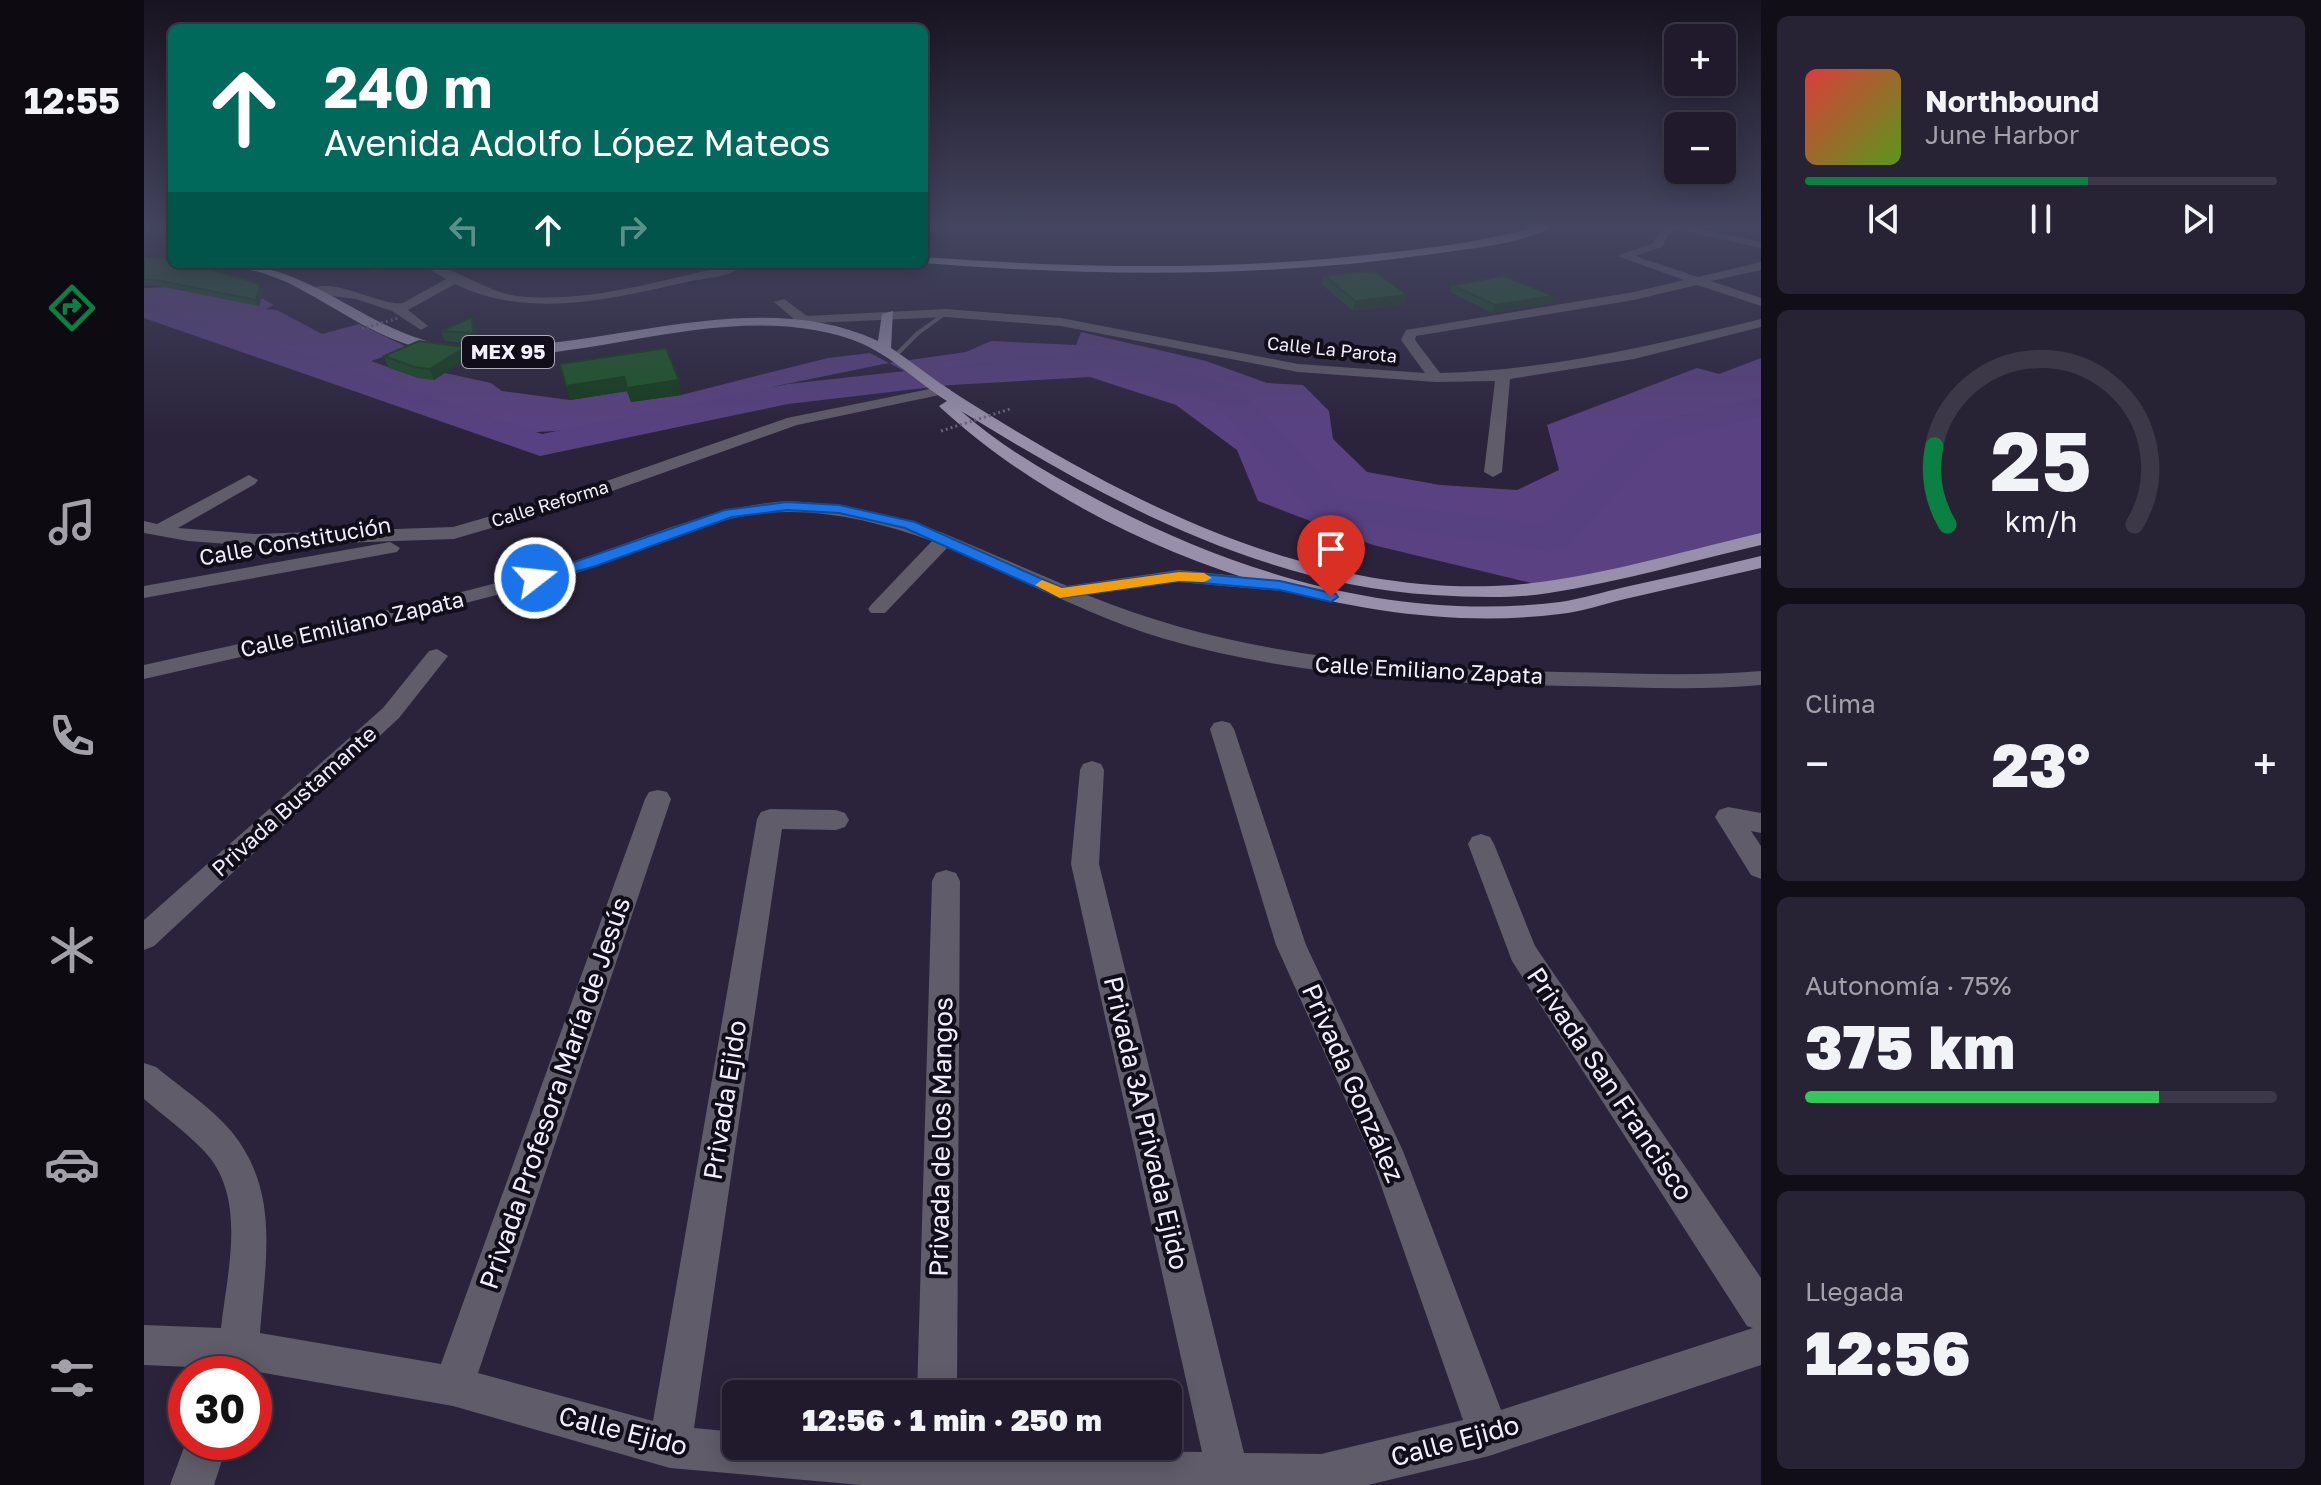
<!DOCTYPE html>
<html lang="es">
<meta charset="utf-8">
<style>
:root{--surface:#201a2c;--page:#282334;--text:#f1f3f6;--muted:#a2a1a9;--line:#3d3848;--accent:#0b8043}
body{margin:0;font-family:"Golos Text",sans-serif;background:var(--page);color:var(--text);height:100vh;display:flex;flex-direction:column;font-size:30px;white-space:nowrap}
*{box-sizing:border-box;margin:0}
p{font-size:26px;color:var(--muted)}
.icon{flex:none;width:44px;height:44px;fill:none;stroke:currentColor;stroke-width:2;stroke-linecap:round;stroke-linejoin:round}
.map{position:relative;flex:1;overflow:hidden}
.panel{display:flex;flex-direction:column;gap:16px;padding:16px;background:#120e18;width:560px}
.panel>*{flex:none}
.top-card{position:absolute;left:24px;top:24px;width:760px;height:244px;border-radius:12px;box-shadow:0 4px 20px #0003,0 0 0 2px var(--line);background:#00695c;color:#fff;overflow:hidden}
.controls{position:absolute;left:1520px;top:24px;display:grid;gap:16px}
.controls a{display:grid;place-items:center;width:72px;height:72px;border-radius:12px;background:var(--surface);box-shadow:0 4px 20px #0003,0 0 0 2px var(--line);font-size:40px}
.speed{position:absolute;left:24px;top:1356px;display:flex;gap:16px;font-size:40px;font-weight:700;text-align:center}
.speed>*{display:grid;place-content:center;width:104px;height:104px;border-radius:50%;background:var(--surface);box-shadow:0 4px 20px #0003,0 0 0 2px var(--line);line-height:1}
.speed .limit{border:12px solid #d22;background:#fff;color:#111}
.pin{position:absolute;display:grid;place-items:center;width:68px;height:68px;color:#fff;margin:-82px -34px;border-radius:50% 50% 50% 0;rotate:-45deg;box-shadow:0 0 8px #0007}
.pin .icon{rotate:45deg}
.me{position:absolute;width:88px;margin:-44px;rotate:74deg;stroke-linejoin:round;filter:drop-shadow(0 0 6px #0008)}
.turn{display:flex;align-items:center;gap:28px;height:168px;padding:0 24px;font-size:36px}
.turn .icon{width:104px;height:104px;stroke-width:2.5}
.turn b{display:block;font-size:56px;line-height:68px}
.lanes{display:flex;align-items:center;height:76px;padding:0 24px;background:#0003;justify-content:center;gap:40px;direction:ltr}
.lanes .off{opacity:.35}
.big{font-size:60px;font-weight:800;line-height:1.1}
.panel .tile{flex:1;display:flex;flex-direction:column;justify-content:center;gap:12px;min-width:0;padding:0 28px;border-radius:12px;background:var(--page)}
.panel .dial{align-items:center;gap:0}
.dial svg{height:208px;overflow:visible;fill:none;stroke:var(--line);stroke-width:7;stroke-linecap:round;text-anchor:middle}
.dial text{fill:var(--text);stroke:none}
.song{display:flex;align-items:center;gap:24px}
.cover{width:96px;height:96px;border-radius:12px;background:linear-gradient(135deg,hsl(0 70% 55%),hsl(90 70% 35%))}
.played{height:8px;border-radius:4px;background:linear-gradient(90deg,var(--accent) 60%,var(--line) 60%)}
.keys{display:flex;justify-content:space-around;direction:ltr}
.heat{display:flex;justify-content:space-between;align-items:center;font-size:44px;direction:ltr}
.charge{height:12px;border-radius:6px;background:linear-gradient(90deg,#34c759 75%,var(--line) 0)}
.trip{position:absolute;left:578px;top:1380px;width:460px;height:80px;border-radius:12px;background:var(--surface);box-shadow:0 4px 20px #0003,0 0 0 2px var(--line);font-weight:800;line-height:80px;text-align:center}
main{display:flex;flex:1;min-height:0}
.tabs{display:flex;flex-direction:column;width:144px;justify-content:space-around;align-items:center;background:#0d0a12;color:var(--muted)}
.tabs .icon{width:56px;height:56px}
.tabs .selected{color:var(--accent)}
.tabs b{font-size:36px;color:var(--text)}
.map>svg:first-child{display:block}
.forest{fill:#5a4282}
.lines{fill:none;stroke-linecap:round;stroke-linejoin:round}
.river{fill:#584181;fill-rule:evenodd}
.lane{fill:#605c69;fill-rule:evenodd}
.street{fill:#605c69;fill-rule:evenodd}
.primary{fill:#9890aa;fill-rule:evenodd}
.highway{fill:#aea4c3;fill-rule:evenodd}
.path-bridge{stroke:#696278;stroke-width:3;stroke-dasharray:2 3;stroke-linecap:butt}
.wall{fill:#174c1f}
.shaded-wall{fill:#133e19}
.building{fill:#1b5824;stroke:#133e19;stroke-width:2}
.route{fill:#1a73e8;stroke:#114b97;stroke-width:2}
.slow{fill:#f59e0b}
.labels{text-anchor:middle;stroke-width:8;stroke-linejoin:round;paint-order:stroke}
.far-street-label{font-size:18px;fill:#f3eefe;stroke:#120e19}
.shield{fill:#120e19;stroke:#b0abb9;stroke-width:2}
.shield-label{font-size:20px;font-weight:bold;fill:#f3eefe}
.street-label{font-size:22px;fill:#f3eefe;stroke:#120e19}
.near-street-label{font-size:26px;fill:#f3eefe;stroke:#120e19}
</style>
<main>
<nav class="tabs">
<b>12:55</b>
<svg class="icon selected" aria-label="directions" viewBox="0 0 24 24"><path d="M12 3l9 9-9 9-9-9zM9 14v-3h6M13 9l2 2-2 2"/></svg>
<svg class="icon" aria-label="music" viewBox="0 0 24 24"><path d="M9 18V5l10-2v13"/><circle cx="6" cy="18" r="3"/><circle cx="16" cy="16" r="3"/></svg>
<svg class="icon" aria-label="phone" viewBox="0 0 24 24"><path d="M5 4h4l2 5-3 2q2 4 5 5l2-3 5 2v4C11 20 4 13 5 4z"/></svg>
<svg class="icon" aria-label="climate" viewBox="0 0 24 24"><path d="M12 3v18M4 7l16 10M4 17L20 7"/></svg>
<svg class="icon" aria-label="car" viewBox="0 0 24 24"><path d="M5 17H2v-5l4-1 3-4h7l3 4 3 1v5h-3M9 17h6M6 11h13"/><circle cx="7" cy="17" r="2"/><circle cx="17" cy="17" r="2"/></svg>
<svg class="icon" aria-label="filters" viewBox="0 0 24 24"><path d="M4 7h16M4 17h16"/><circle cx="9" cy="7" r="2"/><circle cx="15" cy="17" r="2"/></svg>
</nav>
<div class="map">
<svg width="1617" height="1485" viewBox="0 0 1617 1485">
<rect width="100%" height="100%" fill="#2b233b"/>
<!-- forest -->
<path class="forest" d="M30 287 112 295 130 305 121 309 133 310 178 334 215 324 265 348 227 361 274 378 301 373 347 383 358 391 426 400 483 391 487 402 537 395 684 358 726 353 745 363 822 352 847 341 932 345 937 332 1062 361 1123 383 1159 385 1185 411 1189 439 1223 472 1296 485 1373 490 1415 470 1403 425 1553 368 1575 374 1617 358V539L1404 587 1229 545 1114 501 1093 450 1032 405 946 377 789 386 745 363 632 386 559 411 465 428 374 433 309 422 135 351 0 306V288Z"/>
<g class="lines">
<!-- river -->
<path class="river" d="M0 301 398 434 644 384 960 349 1095 388 1197 497 1397 525 1498 424 1617 397V417L1522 439 1421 548 1407 551 1171 515 1071 402 959 367 644 404 396 456 0 318Z"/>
<!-- lane -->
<path class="lane" d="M800 312 805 313 776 334 753 357H749V355L772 332Z"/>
<!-- street -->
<path class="street" d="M0 226H28V229H0Z
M1526 226H1541L1617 242V248L1533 230 1524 235 1518 247 1491 256 1554 277 1617 262V270L1567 281 1617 298V306L1553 285 1490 300 1272 336 1271 340 1296 373C1406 370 1511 345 1617 319V327L1490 359 1366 379 1358 472 1349 477 1340 472 1351 381 1292 382 1154 372 917 326 802 317 669 323 653 328 646 324 651 320 630 302 640 299 663 316 802 309 917 318 1154 364 1281 373 1257 340 1262 330 1490 292 1540 280 1473 256 1509 243 1515 231Z
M276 264C310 264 338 291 373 296 445 304 521 279 591 264L597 268C584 277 560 278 543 282 467 299 384 320 311 284L264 310 284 326 277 330 248 311 212 299 172 294 166 290C188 275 235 306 259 303L302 279Z
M800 386 807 390 805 393 653 425 446 499 310 539 111 546 44 541 0 533V521L13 524 105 475 114 480 111 484 34 528 111 534 309 527 434 491 643 418Z
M645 501 696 505 751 517 799 533 923 586 1035 570 1143 581 1146 585 1143 589 1136 591 1035 582 943 595C1097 658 1252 668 1416 672 1483 673 1550 677 1617 671V685C1553 691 1488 687 1423 686 1288 683 1152 677 1021 639 945 616 876 578 803 548L741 613H727L724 609 727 605 788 541C735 522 679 508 622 513 554 519 485 558 419 577 281 616 140 647 0 679V665C136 635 273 606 407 568 487 546 561 506 645 501Z
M246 542 256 548 253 552 0 598V586Z
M293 649 304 656 255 718 10 946 0 950V920L239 708 285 651Z
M1078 721 1086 723 1090 729 1162 945 1259 1151 1357 1410 1609 1328 1603 1326 1368 961 1324 844 1328 837 1337 834 1346 837 1350 844 1391 946 1617 1278V1365L1345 1456 1224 1485H717L526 1468 309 1406 108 1371 107 1374H67L69 1368 0 1365V1325L77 1328C83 1272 104 1197 60 1151 42 1132 20 1116 0 1099V1063L12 1067C36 1087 67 1107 87 1131 137 1192 121 1261 116 1333L297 1364 501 799 505 792 514 790 523 792 527 799 334 1373 509 1421 613 819 617 812 626 809 692 810 701 813 705 820 701 827 692 830 638 829 550 1428 592 1432V1446H812V1449L1058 1452 927 864 936 770 939 764 948 761 957 764 960 770 955 864 1100 1453 1177 1454 1319 1420 1226 1154 1132 945 1066 729 1070 723Z
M1584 807 1617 813V833L1607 831 1617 846V879L1607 875 1571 817 1575 810Z
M802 870 812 873 816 881 813 1394H773L788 881 792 873Z
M42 1442H84L70 1485H26Z"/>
<!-- primary -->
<path class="primary" d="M86 264C173 264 229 341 318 347 452 355 608 282 734 341L738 314 749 311 747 348C767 361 786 377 806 390 982 503 1188 612 1404 581 1473 571 1549 549 1617 533V545C1547 561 1476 582 1405 593 1368 599 1328 597 1290 595 1115 584 963 501 817 411 858 447 906 475 954 500 1096 575 1254 622 1416 602 1437 599 1459 592 1481 587 1526 577 1572 567 1617 556V568C1572 578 1526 589 1481 599 1459 604 1437 612 1416 614 1210 640 950 548 798 409L795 406 803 401C771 381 743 351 706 339 568 294 425 379 285 350 235 340 198 311 154 288 142 281 128 276 115 272 105 269 94 269 86 264Z"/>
<!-- highway -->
<path class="highway" d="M1393 226H1408C1385 242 1332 248 1303 252 1129 278 955 277 780 263V257C930 268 1081 271 1231 254 1285 248 1340 242 1393 226Z"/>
<!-- path-bridge -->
<path class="path-bridge" d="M218 329 254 318
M797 431 866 409"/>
</g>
<!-- wall -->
<path class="wall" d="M28 226V236L2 232 0 246V227Z
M0 257 116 284 119 290 115 306 15 286H0Z
M205 264H251L233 272Z
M1180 275 1263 295 1260 305 1209 311 1178 285Z
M1308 285 1410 296 1408 303 1348 313 1306 292Z
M332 327V344L301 341 297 331Z
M240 356 324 358 290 380 274 378 244 367Z"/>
<!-- shaded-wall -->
<path class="shaded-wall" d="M236 264H251L233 272 231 267Z
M116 284 119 290 115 306 112 300Z
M1263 295 1260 305 1209 311 1211 301Z
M1410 296 1408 303 1348 313 1351 305Z
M328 317 332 327V344L329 333Z
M321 347 324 358 290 380 286 369Z
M480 377 484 391 426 400 422 386Z
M535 380 537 395 487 402 483 388Z"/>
<!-- building -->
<path class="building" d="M26 226H28V231L0 227Z
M0 257 27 258 28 264H48L116 284 112 300 12 280H0Z
M1230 271 1263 295 1211 301 1180 275Z
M1360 276 1410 296 1351 305 1308 285Z
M328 317 329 333 297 331Z
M275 341 321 347 286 369 270 367 240 356Z
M522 348 535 380 483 388 480 377 422 386 416 364Z"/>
<!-- sky -->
<linearGradient id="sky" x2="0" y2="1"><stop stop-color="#181320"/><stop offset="0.52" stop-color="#444560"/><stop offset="1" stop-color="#444560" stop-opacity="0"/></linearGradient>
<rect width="1617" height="434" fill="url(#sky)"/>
<!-- route -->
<path class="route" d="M643 502 695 505 771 522 918 588 1035 572 1136 581 1192 594 1194 597 1187 602 1136 590 1035 581 916 598 761 528 695 513 643 510 588 517 452 566 391 583 384 578 581 510Z"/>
<!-- slow -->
<path class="slow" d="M1035 572 1060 573 1068 578 1060 582 1035 581 916 598 891 585 898 580 918 588Z"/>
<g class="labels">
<!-- far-street labels -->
<g class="far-street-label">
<text transform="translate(1188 350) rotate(6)" y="6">Calle La Parota</text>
<text transform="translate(406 504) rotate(-17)" y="6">Calle Reforma</text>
</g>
<!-- shield labels -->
<rect class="shield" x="318" y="336" width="92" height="32" rx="6"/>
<g class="shield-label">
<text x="364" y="359">MEX 95</text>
</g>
<!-- street labels -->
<g class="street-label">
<text transform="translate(151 541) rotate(-10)" y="8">Calle Constitución</text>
<text transform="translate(208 624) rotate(-13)" y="8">Calle Emiliano Zapata</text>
<text transform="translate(1285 670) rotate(3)" y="8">Calle Emiliano Zapata</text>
<text transform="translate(150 801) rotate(-42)" y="8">Privada Bustamante</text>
</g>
<!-- near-street labels -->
<g class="near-street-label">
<text transform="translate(1209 1083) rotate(66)" y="9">Privada González</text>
<text transform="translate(1466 1084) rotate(56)" y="9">Privada San Francisco</text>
<text transform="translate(411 1093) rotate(-71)" y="9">Privada Profesora María de Jesús</text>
<text transform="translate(581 1100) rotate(-81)" y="9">Privada Ejido</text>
<text transform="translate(1002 1123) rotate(77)" y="9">Privada 3A Privada Ejido</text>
<text transform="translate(797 1137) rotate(-89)" y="9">Privada de los Mangos</text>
<text transform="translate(479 1431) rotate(14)" y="9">Calle Ejido</text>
<text transform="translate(1311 1441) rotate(-15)" y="9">Calle Ejido</text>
</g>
</g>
</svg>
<div class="controls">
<a>+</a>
<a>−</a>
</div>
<div class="speed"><div class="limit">30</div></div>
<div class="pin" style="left:1187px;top:597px;background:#d93025"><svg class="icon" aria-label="arrive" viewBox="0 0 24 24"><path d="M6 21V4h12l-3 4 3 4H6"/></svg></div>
<svg class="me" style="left:391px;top:578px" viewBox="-20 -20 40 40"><circle r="17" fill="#1a73e8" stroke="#fff" stroke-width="3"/><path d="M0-11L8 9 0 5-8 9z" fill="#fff"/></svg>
<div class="trip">12:56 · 1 min · 250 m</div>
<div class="top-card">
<div class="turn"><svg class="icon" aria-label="ahead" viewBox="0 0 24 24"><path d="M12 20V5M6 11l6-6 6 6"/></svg><div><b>240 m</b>Avenida Adolfo López Mateos</div></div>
<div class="lanes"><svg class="icon off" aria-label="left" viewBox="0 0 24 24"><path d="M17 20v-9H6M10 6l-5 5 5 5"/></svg><svg class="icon" aria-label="ahead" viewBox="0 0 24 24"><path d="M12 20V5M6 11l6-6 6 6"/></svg><svg class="icon off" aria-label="right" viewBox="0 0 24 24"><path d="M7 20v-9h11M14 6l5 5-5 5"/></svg></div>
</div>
</div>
<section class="panel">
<div class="tile">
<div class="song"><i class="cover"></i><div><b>Northbound</b><p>June Harbor</p></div></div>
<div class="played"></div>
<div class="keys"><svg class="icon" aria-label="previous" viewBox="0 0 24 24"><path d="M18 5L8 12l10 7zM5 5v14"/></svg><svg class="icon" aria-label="pause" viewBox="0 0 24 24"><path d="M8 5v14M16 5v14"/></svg><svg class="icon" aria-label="next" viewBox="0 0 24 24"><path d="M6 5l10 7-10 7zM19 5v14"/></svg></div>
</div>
<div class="tile dial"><svg viewBox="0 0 100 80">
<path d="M14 69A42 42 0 1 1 86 69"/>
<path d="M14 69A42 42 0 0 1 9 39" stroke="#0b8043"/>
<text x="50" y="56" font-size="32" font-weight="700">25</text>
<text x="50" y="72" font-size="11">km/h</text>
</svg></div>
<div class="tile"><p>Clima</p>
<div class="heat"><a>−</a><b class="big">23°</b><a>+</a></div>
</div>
<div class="tile"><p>Autonomía · 75%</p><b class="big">375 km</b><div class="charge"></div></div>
<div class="tile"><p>Llegada</p><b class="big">12:56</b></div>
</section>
</main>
